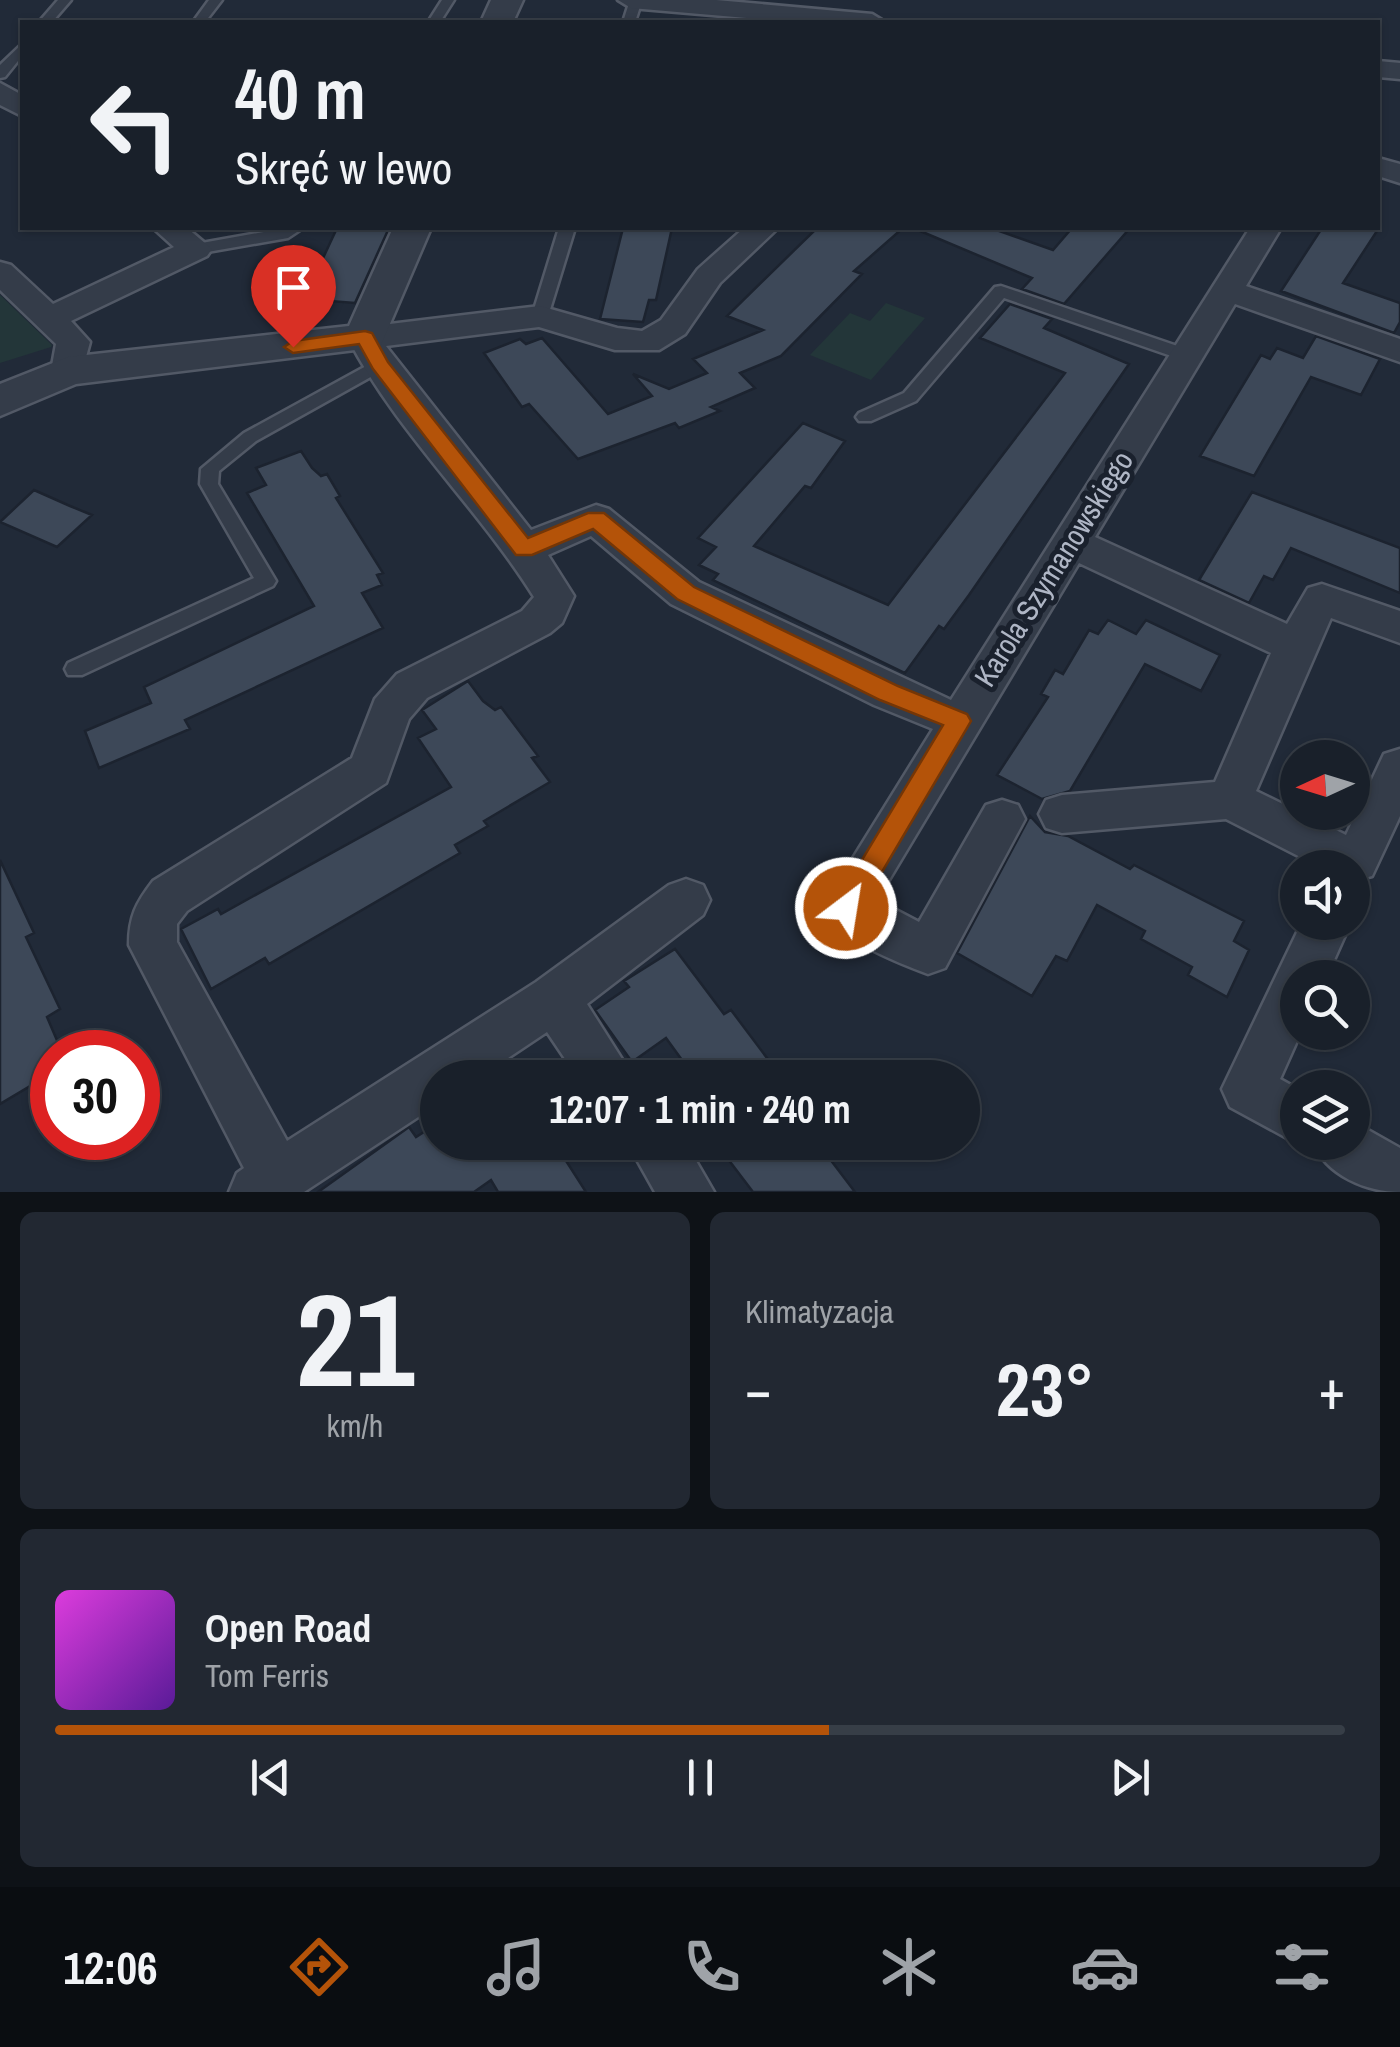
<!DOCTYPE html>
<html lang="pl">
<meta charset="utf-8">
<style>
:root{--surface:#19202a;--page:#222832;--text:#f1f3f6;--muted:#9fa3a8;--line:#373e47;--accent:#b45309}
body{margin:0;font-family:"Archivo Narrow",sans-serif;background:var(--page);color:var(--text);height:100vh;display:flex;flex-direction:column;font-size:38px;white-space:nowrap}
*{box-sizing:border-box;margin:0}
p{font-size:32px;color:var(--muted)}
.icon{flex:none;width:55px;height:55px;fill:none;stroke:currentColor;stroke-width:2;stroke-linecap:round;stroke-linejoin:round}
.map{position:relative;height:1192px;overflow:hidden}
.side{display:flex;flex-direction:column;gap:20px;padding:20px;background:#0e1217;flex:1}
.side>*{flex:none}
.banner{position:absolute;left:20px;top:20px;width:1360px;height:210px;border-radius:0px;box-shadow:0 2px 8px #0004,0 0 0 2px var(--line);background:#19202a;color:var(--text);overflow:hidden}
.needle{width:65px;rotate:266deg}
.tools{position:absolute;left:1280px;top:740px;display:grid;gap:20px}
.tools a{display:grid;place-items:center;width:90px;height:90px;border-radius:50%;background:var(--surface);box-shadow:0 2px 8px #0004,0 0 0 2px var(--line);font-size:50px}
.speed{position:absolute;left:30px;top:1030px;display:flex;gap:20px;font-size:50px;font-weight:700;text-align:center}
.speed>*{display:grid;place-content:center;width:130px;height:130px;border-radius:50%;background:var(--surface);box-shadow:0 2px 8px #0004,0 0 0 2px var(--line);line-height:1}
.speed .limit{border:15px solid #d22;background:#fff;color:#111}
.pin{position:absolute;display:grid;place-items:center;width:85px;height:85px;color:#fff;margin:-102px -42px;border-radius:50% 50% 50% 0;rotate:-45deg;box-shadow:0 0 10px #0007}
.pin .icon{rotate:45deg}
.me{position:absolute;width:110px;margin:-55px;rotate:31deg;stroke-linejoin:round;filter:drop-shadow(0 0 8px #0008)}
.turn{display:flex;align-items:center;gap:35px;height:210px;padding:0 50px;font-size:45px}
.turn .icon{width:130px;height:130px;stroke-width:2.5}
.turn b{display:block;font-size:70px;line-height:85px}
.big{font-size:75px;font-weight:800;line-height:1.1}
.side .card{flex:1;display:flex;flex-direction:column;justify-content:center;gap:15px;min-width:0;padding:0 35px;border-radius:15px;background:var(--page)}
.side .dial{align-items:center;gap:0}
.dial b{font-size:130px;line-height:1}
.song{display:flex;align-items:center;gap:30px}
.cover{width:120px;height:120px;border-radius:15px;background:linear-gradient(135deg,hsl(300 70% 55%),hsl(270 70% 35%))}
.played{height:10px;border-radius:5px;background:linear-gradient(90deg,var(--accent) 60%,var(--line) 60%)}
.keys{display:flex;justify-content:space-around;direction:ltr}
.heat{display:flex;justify-content:space-between;align-items:center;font-size:55px;direction:ltr}
.side .tiles{flex:1;display:grid;gap:20px;grid-template-columns:1fr 1fr}
.card:last-child{grid-column:span 2}
.trip{position:absolute;left:420px;top:1060px;width:560px;height:100px;border-radius:50px;background:var(--surface);box-shadow:0 2px 8px #0004,0 0 0 2px var(--line);font-weight:800;line-height:100px;text-align:center}
.dock{display:flex;height:160px;justify-content:space-around;align-items:center;background:#0a0d11;color:var(--muted)}
.dock .icon{width:70px;height:70px}
.dock .current{color:var(--accent)}
.dock b{font-size:45px;color:var(--text)}
.map>svg:first-child{display:block}
.green{fill:#233639}
.building{fill:#3d4858;stroke:#1c232f;stroke-width:2.5}
.lines{fill:none;stroke-linecap:round;stroke-linejoin:round}
.service-casing{stroke:#525966;stroke-width:5}
.minor-casing{stroke:#525966;stroke-width:5}
.tertiary-casing{stroke:#525966;stroke-width:5}
.service{fill:#343c49;fill-rule:evenodd}
.minor{fill:#343c49;fill-rule:evenodd}
.tertiary{fill:#343c49;fill-rule:evenodd}
.route{fill:#b45309;stroke:#753606;stroke-width:2.5}
.labels{text-anchor:middle;stroke-width:10;stroke-linejoin:round;paint-order:stroke}
.street-label{font-size:30px;fill:#afb6c5;stroke:#1a212d}
</style>
<div class="map">
<svg width="1400" height="1192" viewBox="0 0 1400 1192">
<rect width="100%" height="100%" fill="#212a38"/>
<!-- green -->
<path class="green" d="M0 295 52 345 51 347 0 363Z
M886 303 925 318 871 380 810 355 850 313 870 321Z"/>
<!-- building -->
<path class="building" d="M337 228H389L355 303 304 299Z
M623 228H672L656 300H649L643 322 600 319Z
M817 228H903L854 271 862 274 781 356 740 373 755 388 711 407 720 411 679 428 675 423 578 459 529 404 522 407 484 353 520 339 526 344 542 338 608 414 652 396 633 374 669 389 707 373 693 359 763 330 727 316Z
M913 228H991L1053 250 1072 228H1130L1064 304 1022 289 1032 278Z
M1322 228H1379L1343 283 1400 303V322L1394 333 1281 291Z
M1010 304 1052 319 1044 328 1129 364 969 595 944 629 939 626 905 673 713 580 718 574 699 565 716 547 698 538 803 423 845 441 811 488 805 486 754 546 888 605 1065 373 980 338Z
M1316 336 1380 359 1361 395 1311 377 1254 476 1200 456 1261 355 1270 359 1277 348 1303 358Z
M301 451 312 468 321 476 327 474 340 496 336 498 383 573 377 575 382 585 362 593 383 628 185 720 190 729 99 768 85 731 151 703 144 687 314 606 247 493 266 485 256 468Z
M34 490 70 506 92 515 57 547 0 522Z
M1252 492 1400 548V593L1291 548 1273 580 1264 576 1249 603 1199 580Z
M1108 620 1136 634 1146 620 1220 655 1201 691 1145 664 1070 791 1042 799 997 775 1048 697 1041 694 1055 670 1063 674 1089 630 1098 634Z
M468 681 483 701 495 710 501 707 538 756 532 758 550 782 484 821 488 826 455 845 460 853 269 964 265 958 211 989 181 929 218 909 221 914 451 787 418 738 436 729 422 710Z
M1030 816 1045 832 1068 836 1130 869 1134 865 1244 921 1234 941 1249 950 1227 997 1188 975 1192 967 1141 939 1145 931 1097 905 1067 961 1056 956 1032 996 957 953Z
M0 860 34 933 26 937 60 1009 47 1017 62 1052H52V1073L0 1104Z
M675 949 724 1014 731 1010 782 1078H695L666 1038 632 1062 595 1010 629 987 624 981Z
M438 1123V1142H554L586 1192H498L491 1180 474 1192H318L409 1127 416 1137Z
M715 1142H817L855 1192H753Z"/>
<g class="lines">
<defs>
<path id="service" d="M58 0H71L52 22H39Z
M209 0H222L205 22H193Z
M442 0H454L440 22H428Z
M630 0H642L635 22H623Z
M22 44V56L5 77 0 78V65Z
M286 228H303L288 238 196 254 188 249 196 244Z
M559 228H575L548 316 540 321 532 316Z
M1001 286 1192 351 1195 355 1186 361 1180 359 1004 298 916 401 871 421H859L856 417 859 413 904 393 995 287Z
M379 359 385 361 388 365 385 369 256 441 219 471 218 484 276 581 273 586 82 675H68L65 669 68 663 254 578 200 484 201 469 244 433Z"/>
<path id="minor" d="M618 0H716L872 14 885 22H792L631 8Z
M1378 61 1400 63V79L1378 77Z
M0 83 22 95V116L0 105Z
M1378 158 1400 164V183L1378 176Z
M153 228H187L212 249 207 256 71 321 90 342 80 379H56L51 371 56 344 0 290V262L11 265 53 304 174 247Z
M744 228H778L720 283 685 334 659 350H615L539 327 386 346 531 530 596 505 609 509 699 582 951 700 1250 228H1281L1246 286 1400 339V362L1235 304 1095 537 1287 624 1308 588 1322 584 1400 611V643L1331 618 1256 791 1346 835 1384 754 1400 749V816L1372 876 1352 881V868H1322L1226 819 1062 833 1046 828 1039 814 1046 800 1062 795 1215 782 1271 653 1079 563 877 900 919 922 986 805 1002 800 1018 805 1025 819 945 968 928 974C896 962 837 939 822 908L933 729 874 705 671 604 591 536 548 555 574 596 562 623 550 633 427 698 409 719 386 783 187 911 177 924V942L287 1141 536 982 669 885 686 879 703 885 710 900 703 915 587 1004 634 1078H578L547 1032 478 1078H438V1104L304 1192H229L237 1173 244 1168 129 945C129 917 136 903 153 881L352 758 375 699 397 674 522 611 534 597C478 507 396 432 348 338L353 330 365 327 540 306 617 328 642 331 661 320 698 269Z
M1302 922H1351L1326 978H1298L1301 1032 1280 1079 1298 1089V1142H1302L1298 1144 1230 1107 1222 1089Z
M1352 1121 1400 1148V1192C1366 1192 1326 1175 1313 1142H1352Z
M627 1142H685L714 1192H655Z"/>
<path id="tertiary" d="M491 0H523L513 22H481Z
M393 228H431L380 347 76 384 0 416V384L68 357 349 326Z"/>
</defs>
<!-- service casing -->
<use href="#service" class="service-casing"/>
<!-- minor casing -->
<use href="#minor" class="minor-casing"/>
<!-- tertiary casing -->
<use href="#tertiary" class="tertiary-casing"/>
<!-- service -->
<use href="#service" class="service"/>
<!-- minor -->
<use href="#minor" class="minor"/>
<!-- tertiary -->
<use href="#tertiary" class="tertiary"/>
</g>
<!-- route -->
<path class="route" d="M365 331 372 333 388 362 528 538 588 513H604L694 587 898 686 967 714 971 721 967 728 856 916 846 920 837 916 833 908 943 725 880 700 677 599 593 529 532 555H516L373 369 359 344 293 353 284 347 293 341Z"/>
<g class="labels">
<!-- street labels -->
<g class="street-label">
<text transform="translate(1054 569) rotate(-58)" y="10">Karola Szymanowskiego</text>
</g>
</g>
</svg>
<div class="tools">
<a><svg class="needle" viewBox="-14 -14 28 28"><path d="M0-13l5 13h-10z" fill="#e53935"/><path d="M0 13l5-13h-10z" fill="#9fa3a8"/></svg></a>
<a><svg class="icon" aria-label="sound" viewBox="0 0 24 24"><path d="M4 9h4l5-4v14l-5-4H4zM17 9q2 3 0 6"/></svg></a>
<a><svg class="icon" aria-label="search" viewBox="0 0 24 24"><circle cx="10" cy="10" r="6"/><path d="M15 15l6 6"/></svg></a>
<a><svg class="icon" aria-label="layers" viewBox="0 0 24 24"><path d="M12 4l9 5-9 5-9-5zM3 14l9 5 9-5"/></svg></a>
</div>
<div class="speed"><div class="limit">30</div></div>
<div class="pin" style="left:293px;top:347px;background:#d93025"><svg class="icon" aria-label="arrive" viewBox="0 0 24 24"><path d="M6 21V4h12l-3 4 3 4H6"/></svg></div>
<svg class="me" style="left:846px;top:908px" viewBox="-20 -20 40 40"><circle r="17" fill="#b45309" stroke="#fff" stroke-width="3"/><path d="M0-11L8 9 0 5-8 9z" fill="#fff"/></svg>
<div class="trip">12:07 · 1 min · 240 m</div>
<div class="banner">
<div class="turn"><svg class="icon" aria-label="left" viewBox="0 0 24 24"><path d="M17 20v-9H6M10 6l-5 5 5 5"/></svg><div><b>40 m</b>Skręć w lewo</div></div>
</div>
</div>
<section class="side">
<div class="tiles">
<div class="card dial"><b>21</b><p>km/h</p></div>
<div class="card"><p>Klimatyzacja</p>
<div class="heat"><a>−</a><b class="big">23°</b><a>+</a></div>
</div>
<div class="card">
<div class="song"><i class="cover"></i><div><b>Open Road</b><p>Tom Ferris</p></div></div>
<div class="played"></div>
<div class="keys"><svg class="icon" aria-label="previous" viewBox="0 0 24 24"><path d="M18 5L8 12l10 7zM5 5v14"/></svg><svg class="icon" aria-label="pause" viewBox="0 0 24 24"><path d="M8 5v14M16 5v14"/></svg><svg class="icon" aria-label="next" viewBox="0 0 24 24"><path d="M6 5l10 7-10 7zM19 5v14"/></svg></div>
</div>
</div>
</section>
<nav class="dock">
<b>12:06</b>
<svg class="icon current" aria-label="directions" viewBox="0 0 24 24"><path d="M12 3l9 9-9 9-9-9zM9 14v-3h6M13 9l2 2-2 2"/></svg>
<svg class="icon" aria-label="music" viewBox="0 0 24 24"><path d="M9 18V5l10-2v13"/><circle cx="6" cy="18" r="3"/><circle cx="16" cy="16" r="3"/></svg>
<svg class="icon" aria-label="phone" viewBox="0 0 24 24"><path d="M5 4h4l2 5-3 2q2 4 5 5l2-3 5 2v4C11 20 4 13 5 4z"/></svg>
<svg class="icon" aria-label="climate" viewBox="0 0 24 24"><path d="M12 3v18M4 7l16 10M4 17L20 7"/></svg>
<svg class="icon" aria-label="car" viewBox="0 0 24 24"><path d="M5 17H2v-5l4-1 3-4h7l3 4 3 1v5h-3M9 17h6M6 11h13"/><circle cx="7" cy="17" r="2"/><circle cx="17" cy="17" r="2"/></svg>
<svg class="icon" aria-label="filters" viewBox="0 0 24 24"><path d="M4 7h16M4 17h16"/><circle cx="9" cy="7" r="2"/><circle cx="15" cy="17" r="2"/></svg>
</nav>
